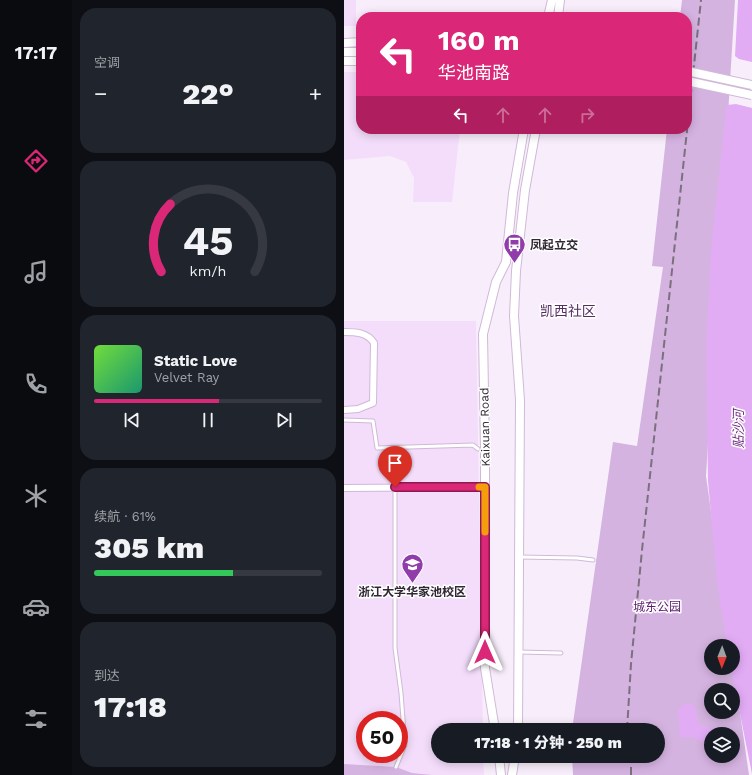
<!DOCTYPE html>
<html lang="zh">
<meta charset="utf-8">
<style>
:root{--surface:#171b24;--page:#20242c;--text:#f1f3f6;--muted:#9ea1a6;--line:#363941;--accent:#db2777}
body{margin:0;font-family:"Work Sans","Noto Sans SC",sans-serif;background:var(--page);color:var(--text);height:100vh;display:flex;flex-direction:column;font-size:15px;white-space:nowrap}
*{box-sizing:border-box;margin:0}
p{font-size:13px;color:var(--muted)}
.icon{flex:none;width:22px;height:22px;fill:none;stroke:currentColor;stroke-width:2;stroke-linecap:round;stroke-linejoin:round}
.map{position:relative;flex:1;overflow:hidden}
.details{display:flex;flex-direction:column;gap:8px;padding:8px;background:#0d0f14;width:272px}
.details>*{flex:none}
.top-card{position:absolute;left:12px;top:12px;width:336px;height:122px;border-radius:16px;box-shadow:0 2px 10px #0003;background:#db2777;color:#fff;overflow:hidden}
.needle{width:26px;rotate:181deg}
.controls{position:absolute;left:360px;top:639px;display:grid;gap:8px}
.controls a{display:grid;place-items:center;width:36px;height:36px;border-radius:50%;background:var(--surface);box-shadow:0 2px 10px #0003;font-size:20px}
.speed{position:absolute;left:12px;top:711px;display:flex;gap:8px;font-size:20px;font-weight:700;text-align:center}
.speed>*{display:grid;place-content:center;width:52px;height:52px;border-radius:50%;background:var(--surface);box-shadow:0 2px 10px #0003;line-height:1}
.speed .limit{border:6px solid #d22;background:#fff;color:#111}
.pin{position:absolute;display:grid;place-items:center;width:34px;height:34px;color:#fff;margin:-41px -17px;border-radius:50% 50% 50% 0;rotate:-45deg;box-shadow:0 0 4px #0007}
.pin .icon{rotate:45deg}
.me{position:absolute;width:44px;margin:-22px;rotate:0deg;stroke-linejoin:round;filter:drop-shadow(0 0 3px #0008)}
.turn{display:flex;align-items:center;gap:14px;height:84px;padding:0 16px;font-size:18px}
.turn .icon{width:52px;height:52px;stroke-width:2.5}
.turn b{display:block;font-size:28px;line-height:34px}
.lanes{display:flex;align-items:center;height:38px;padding:0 16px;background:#0003;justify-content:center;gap:20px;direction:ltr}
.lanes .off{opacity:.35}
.big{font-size:30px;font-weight:800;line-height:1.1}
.details .card{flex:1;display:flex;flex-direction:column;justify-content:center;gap:6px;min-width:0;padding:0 14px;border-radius:16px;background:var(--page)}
.details .dial{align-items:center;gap:0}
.dial svg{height:104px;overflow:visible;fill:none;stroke:var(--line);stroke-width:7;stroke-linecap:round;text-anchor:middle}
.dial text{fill:var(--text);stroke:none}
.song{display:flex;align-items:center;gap:12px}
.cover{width:48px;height:48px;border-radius:6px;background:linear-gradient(135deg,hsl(100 70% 55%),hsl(160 70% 35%))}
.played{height:4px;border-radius:2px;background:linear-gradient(90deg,var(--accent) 55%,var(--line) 55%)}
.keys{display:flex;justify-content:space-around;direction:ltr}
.heat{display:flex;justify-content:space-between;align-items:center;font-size:22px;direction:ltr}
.charge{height:6px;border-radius:3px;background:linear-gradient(90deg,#34c759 61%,var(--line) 0)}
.trip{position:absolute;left:87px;top:723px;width:234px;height:40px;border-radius:20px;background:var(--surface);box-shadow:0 2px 10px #0003;font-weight:800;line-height:40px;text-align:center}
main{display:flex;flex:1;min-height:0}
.tab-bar{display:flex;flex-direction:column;width:72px;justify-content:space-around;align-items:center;background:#090b0e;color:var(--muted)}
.tab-bar .icon{width:28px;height:28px}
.tab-bar .active{color:var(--accent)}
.tab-bar b{font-size:18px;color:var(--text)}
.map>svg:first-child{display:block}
.built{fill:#f3ddfb;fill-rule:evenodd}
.green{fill:#d5b3e1;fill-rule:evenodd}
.water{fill:#e2acf5}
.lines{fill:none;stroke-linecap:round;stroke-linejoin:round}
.lane-casing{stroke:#d0b9d8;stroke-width:5}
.street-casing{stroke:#d0b9d8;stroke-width:8}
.secondary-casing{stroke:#d0b9d8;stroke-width:10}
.lane{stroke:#fff;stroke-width:3}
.street{stroke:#fff;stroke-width:6}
.secondary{stroke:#fff;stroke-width:8}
.rail{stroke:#7a717d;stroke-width:2;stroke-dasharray:8 4;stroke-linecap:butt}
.secondary-bridge-casing{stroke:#d0b9d8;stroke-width:10;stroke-linecap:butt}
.secondary-bridge{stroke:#fff;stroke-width:8}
.route-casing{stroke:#8e194d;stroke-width:10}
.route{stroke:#db2777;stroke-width:7}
.slow{stroke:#f59e0b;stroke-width:7}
.labels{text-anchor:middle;stroke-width:3;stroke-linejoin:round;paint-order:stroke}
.poi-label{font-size:12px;font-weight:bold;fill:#302733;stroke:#fff;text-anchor:start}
.street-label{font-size:12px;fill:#302733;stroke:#fff}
.park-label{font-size:12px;fill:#5c1a6f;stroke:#fff}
.water-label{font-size:13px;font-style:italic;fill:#6d2c81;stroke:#fff}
.quarter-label{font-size:14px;fill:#552c62;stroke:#fff}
</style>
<main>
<nav class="tab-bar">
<b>17:17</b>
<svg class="icon active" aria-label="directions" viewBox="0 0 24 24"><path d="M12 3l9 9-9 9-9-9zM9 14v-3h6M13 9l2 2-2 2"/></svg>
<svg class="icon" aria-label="music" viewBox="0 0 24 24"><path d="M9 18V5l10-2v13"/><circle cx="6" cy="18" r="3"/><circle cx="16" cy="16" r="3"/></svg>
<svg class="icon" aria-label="phone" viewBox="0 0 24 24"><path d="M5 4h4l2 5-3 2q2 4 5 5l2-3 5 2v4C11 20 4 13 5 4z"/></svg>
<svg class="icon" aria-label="climate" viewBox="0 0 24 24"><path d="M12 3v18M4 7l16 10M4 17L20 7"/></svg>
<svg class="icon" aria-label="car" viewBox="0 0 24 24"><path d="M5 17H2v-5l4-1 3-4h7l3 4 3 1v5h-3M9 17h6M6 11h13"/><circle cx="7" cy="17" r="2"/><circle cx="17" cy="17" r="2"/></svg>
<svg class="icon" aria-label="filters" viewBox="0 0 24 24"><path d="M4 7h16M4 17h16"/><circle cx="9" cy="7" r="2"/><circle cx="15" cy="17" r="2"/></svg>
</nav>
<section class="details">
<div class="card"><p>空调</p>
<div class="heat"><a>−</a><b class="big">22°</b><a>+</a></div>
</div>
<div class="card dial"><svg viewBox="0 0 100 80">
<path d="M14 69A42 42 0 1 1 86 69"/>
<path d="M14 69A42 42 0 0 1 21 17" stroke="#db2777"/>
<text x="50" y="56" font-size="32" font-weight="700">45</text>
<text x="50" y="72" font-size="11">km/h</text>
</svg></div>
<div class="card">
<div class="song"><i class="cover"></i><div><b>Static Love</b><p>Velvet Ray</p></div></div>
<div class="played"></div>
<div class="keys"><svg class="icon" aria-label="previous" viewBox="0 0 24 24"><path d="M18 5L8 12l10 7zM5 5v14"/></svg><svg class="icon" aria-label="pause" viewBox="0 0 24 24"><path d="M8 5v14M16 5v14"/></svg><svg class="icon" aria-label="next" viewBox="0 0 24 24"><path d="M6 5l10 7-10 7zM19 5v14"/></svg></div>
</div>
<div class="card"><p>续航 · 61%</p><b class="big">305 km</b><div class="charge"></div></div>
<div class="card"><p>到达</p><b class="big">17:18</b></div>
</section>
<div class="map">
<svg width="408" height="775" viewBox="0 0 408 775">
<rect width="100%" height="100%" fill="#f8eefb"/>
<!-- built -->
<path class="built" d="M0 0H12V26H0Z
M0 72H17V129H116L108 202H69L70 178 62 162 46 156 0 160Z
M0 321H132L139 730H94V756H139L140 775H0ZM21 720H55V754H21Z"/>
<!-- green -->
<path class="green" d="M338 0H391L362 476 386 646H367V668H389V664L405 775H229L228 756H314V730H228L269 442 293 446 319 267 308 266 323 129H343V17H336ZM367 690H389V712H367ZM367 734H389V756H367Z
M0 764 52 767 68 773 88 775H0Z"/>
<!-- water -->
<path class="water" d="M394 0H408V62L395 59 391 56Z
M392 104 408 108V774L387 668H389V646H383L373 581 364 481 362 345 367 253 382 108 383 105Z
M341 704H348L352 710 354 724 369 729 370 734H367V741L362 743 354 740 349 737H336L334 710Z"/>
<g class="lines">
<defs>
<path id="lane" d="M0 420 29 421 33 448 129 445 134 449
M51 487V648L57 693 61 745 52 767
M175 557 233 558 249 560
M175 652 217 653"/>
<path id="street" d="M0 332C11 332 23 332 30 343L29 403 14 409 0 410
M0 488 141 487"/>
<path id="secondary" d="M204 17 208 0
M214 17 216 0
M0 43 17 42
M0 52H17
M0 61H17
M151 730 141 668V449L139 334 152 282 162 262 169 193 180 129
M174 730 176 400 170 316 172 271 181 190 192 129
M155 756 157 775
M168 775 171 756"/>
</defs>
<!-- lane casing -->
<use href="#lane" class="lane-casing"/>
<!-- street casing -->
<use href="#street" class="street-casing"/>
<!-- secondary casing -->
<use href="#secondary" class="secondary-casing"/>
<!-- lane -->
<use href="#lane" class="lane"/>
<!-- street -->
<use href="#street" class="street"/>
<!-- secondary -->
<use href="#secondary" class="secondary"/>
<!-- rail -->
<path class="rail" d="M283 730 287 664 298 550 357 0
M287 775V756"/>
<defs>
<path id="secondary-bridge" d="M343 71 408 85
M343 81 408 95"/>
</defs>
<!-- secondary-bridge casing -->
<use href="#secondary-bridge" class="secondary-bridge-casing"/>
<!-- secondary-bridge -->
<use href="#secondary-bridge" class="secondary-bridge"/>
</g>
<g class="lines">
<defs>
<path id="route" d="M51 487H141V652"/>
</defs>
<!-- route casing -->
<use href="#route" class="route-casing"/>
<!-- route -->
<use href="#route" class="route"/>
<!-- slow -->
<path class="slow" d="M135 487H141V532"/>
</g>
<!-- icons -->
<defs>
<symbol id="bus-pin" viewBox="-11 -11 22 30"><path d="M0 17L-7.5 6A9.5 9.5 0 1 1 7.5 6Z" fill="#903caa" stroke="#fff"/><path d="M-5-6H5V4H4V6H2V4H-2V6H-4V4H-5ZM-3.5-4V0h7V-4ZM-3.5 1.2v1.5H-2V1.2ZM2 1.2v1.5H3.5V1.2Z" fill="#fff"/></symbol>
<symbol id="university-pin" viewBox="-11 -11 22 30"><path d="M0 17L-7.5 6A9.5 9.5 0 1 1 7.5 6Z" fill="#903caa" stroke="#fff"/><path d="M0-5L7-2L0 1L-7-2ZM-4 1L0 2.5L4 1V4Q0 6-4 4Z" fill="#fff"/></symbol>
</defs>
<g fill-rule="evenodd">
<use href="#bus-pin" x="158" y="232" width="25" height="34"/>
<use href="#university-pin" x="56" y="552" width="25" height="34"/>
</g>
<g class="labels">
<!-- poi labels -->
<g class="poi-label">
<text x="186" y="249">凤起立交</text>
<text x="68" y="596" text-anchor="middle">浙江大学华家池校区</text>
</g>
<!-- street labels -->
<g class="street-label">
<text transform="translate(141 427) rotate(-91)" y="4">Kaixuan Road</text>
</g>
<!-- park labels -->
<g class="park-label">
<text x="313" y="611">城东公园</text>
</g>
<!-- water labels -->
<g class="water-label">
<text transform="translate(394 429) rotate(-90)" y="5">贴沙河</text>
</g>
<!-- quarter labels -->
<g class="quarter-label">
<text x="224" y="316">凯西社区</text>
</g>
</g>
</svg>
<div class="controls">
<a><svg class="needle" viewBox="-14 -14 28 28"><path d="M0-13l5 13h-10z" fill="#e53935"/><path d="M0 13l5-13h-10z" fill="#9ea1a6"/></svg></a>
<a><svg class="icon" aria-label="search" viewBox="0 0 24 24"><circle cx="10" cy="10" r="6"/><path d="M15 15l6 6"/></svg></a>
<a><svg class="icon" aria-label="layers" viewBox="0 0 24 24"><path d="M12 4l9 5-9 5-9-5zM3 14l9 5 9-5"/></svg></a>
</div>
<div class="speed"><div class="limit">50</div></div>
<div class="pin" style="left:51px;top:487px;background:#d93025"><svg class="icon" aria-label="arrive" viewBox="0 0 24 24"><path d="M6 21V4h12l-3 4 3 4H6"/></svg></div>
<svg class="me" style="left:141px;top:652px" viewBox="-20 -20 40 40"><path d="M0-17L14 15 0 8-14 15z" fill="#db2777" stroke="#fff" stroke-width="4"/></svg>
<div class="trip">17:18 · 1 分钟 · 250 m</div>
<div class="top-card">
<div class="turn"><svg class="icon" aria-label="left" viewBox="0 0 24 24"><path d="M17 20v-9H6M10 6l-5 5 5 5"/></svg><div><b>160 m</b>华池南路</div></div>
<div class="lanes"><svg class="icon" aria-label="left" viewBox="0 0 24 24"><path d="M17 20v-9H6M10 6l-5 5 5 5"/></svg><svg class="icon off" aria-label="ahead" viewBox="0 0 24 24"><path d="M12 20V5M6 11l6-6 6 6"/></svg><svg class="icon off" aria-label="ahead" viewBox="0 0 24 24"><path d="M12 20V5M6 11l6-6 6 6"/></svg><svg class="icon off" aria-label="right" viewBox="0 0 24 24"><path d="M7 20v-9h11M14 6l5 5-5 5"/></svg></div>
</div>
</div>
</main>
